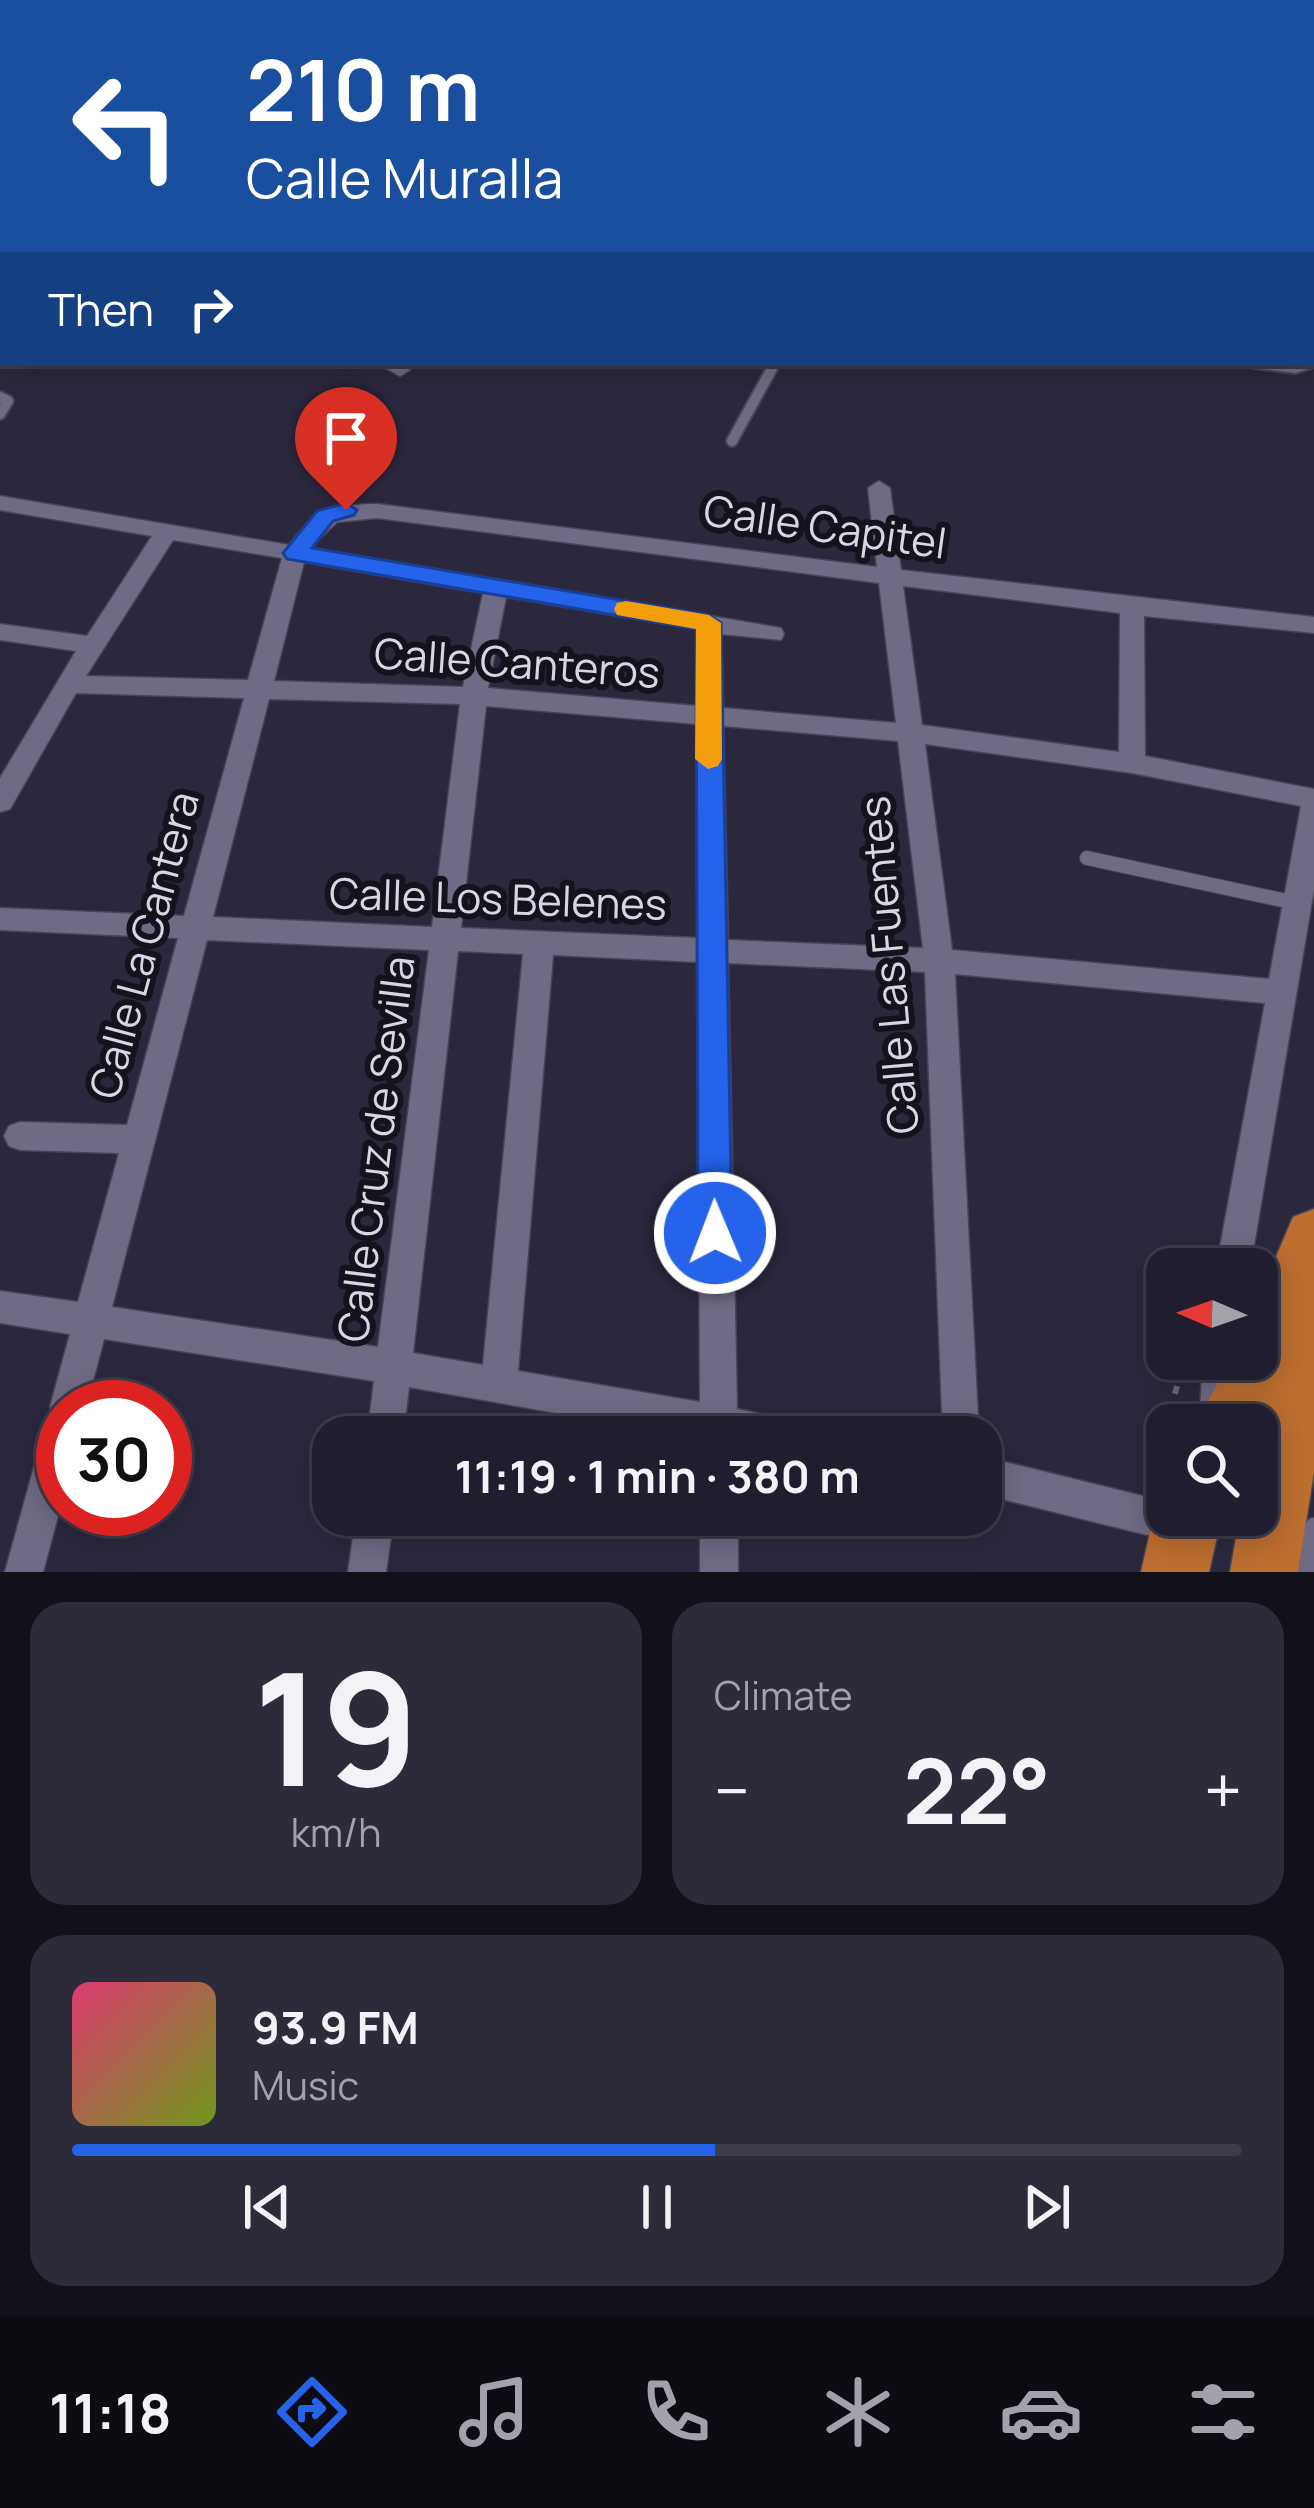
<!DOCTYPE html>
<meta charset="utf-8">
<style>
:root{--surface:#201e2e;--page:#2d2b3a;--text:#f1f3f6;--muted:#a2a2aa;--line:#3d3c4a;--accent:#2563eb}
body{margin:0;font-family:Manrope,sans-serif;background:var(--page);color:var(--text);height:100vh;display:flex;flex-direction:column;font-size:45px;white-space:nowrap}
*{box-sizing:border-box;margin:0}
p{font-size:39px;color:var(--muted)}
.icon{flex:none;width:66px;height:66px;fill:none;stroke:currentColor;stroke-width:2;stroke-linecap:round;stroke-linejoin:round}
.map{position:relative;height:1572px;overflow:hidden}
.side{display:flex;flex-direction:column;gap:30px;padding:30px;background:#121019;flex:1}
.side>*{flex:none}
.hud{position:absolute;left:0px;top:0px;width:1314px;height:366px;box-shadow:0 6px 30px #0003,0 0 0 3px var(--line);background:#1a4fa0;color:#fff;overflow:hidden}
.needle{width:78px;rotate:272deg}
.buttons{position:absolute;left:1146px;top:1248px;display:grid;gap:24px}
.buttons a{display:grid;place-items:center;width:132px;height:132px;border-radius:24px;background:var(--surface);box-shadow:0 6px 30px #0003,0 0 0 3px var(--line);font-size:60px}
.speed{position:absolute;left:36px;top:1380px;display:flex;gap:24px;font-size:60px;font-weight:700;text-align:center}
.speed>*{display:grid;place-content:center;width:156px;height:156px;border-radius:50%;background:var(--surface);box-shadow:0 6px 30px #0003,0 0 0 3px var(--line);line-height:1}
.speed .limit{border:18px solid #d22;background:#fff;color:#111}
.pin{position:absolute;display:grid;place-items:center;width:102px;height:102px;color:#fff;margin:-123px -51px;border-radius:50% 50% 50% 0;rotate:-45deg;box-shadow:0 0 12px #0007}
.pin .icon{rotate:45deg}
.me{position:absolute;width:132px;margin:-66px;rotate:359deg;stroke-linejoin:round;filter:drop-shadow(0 0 9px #0008)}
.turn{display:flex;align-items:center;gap:42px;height:252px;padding:0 48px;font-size:54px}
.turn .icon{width:156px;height:156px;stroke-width:2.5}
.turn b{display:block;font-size:84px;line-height:102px}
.then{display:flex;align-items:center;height:114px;padding:0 48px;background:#0003;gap:24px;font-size:45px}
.big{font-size:90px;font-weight:700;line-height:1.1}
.side .tile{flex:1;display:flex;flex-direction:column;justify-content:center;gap:18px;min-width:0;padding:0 42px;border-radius:36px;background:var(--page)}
.side .dial{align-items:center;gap:0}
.dial b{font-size:156px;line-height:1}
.song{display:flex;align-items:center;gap:36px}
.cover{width:144px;height:144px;border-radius:18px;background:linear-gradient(135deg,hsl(340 70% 55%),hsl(80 70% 35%))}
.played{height:12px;border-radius:6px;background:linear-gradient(90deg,var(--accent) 55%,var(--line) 55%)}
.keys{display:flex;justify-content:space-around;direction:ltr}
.heat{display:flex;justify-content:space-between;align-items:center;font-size:66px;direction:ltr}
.side .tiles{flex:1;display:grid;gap:30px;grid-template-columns:1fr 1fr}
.tile:last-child{grid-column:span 2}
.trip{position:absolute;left:312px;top:1416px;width:690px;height:120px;border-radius:36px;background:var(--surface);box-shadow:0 6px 30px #0003,0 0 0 3px var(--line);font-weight:700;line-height:120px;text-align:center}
.dock{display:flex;height:192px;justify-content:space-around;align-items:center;background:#0d0c12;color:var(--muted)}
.dock .icon{width:84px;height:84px}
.dock .on{color:var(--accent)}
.dock b{font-size:54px;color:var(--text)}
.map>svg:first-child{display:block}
.green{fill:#4e533a}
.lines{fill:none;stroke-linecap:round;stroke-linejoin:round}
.lane-far2-casing{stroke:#474456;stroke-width:14}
.lane-far1-casing{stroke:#474456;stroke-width:16}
.lane-casing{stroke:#474456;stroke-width:21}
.street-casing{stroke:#474456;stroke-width:3}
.secondary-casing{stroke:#474456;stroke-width:3}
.highway-casing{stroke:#474456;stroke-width:3}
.path{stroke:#6a687b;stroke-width:6;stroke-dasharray:8 8;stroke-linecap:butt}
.lane-far2{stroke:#6e6b84;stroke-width:10}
.lane-far1{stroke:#6e6b84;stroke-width:14}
.lane{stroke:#6e6b84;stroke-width:18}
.street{fill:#6e6b84;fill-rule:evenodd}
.secondary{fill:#866c6b;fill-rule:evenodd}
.highway{fill:#bd6e31;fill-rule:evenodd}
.route{fill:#2563eb;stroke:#184099;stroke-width:3}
.slow{fill:#f59e0b}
.labels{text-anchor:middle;stroke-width:12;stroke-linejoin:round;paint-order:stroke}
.street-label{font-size:42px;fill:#d7d6e4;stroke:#14131c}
</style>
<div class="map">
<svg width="1314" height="1572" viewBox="0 0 1314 1572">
<rect width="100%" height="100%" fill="#2b283e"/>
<!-- green -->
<path class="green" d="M585 0H1314V123L1311 3H581Z"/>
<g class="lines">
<defs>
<path id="lane-far2" d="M1253 363 1295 368 1310 363
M0 397 8 401 0 414
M732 441 775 363"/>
<path id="lane-far1" d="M1087 858 1296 903"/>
<path id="lane" d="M1307 1572 1314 1527"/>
<path id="street" d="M59 0H80L57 3Z
M223 0H243L221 3Z
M358 0H377L379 3H360Z
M459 0H482L457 3Z
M0 56 3 57V67L0 66Z
M0 87 3 88V98L0 97Z
M3 133V144L0 145V134Z
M0 170H3L0 181Z
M0 203 3 204V216L0 215Z
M1311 230 1314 231 1311 246Z
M0 253 3 254V266L0 265Z
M3 350 5 363 0 364V351Z
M376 363H402L410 370 400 376Z
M879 481 890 488 901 570 1314 617V633L1144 616 1145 756 1314 789V889L1250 1269H1216L1265 1003 955 974 979 1437H943L925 972 728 963 737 1409 808 1424 813 1437H692L409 1387 403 1437H367L374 1381 104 1339 86 1407H63V1497L43 1572H5L45 1427 52 1413 50 1407 70 1334 0 1323V1291L78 1302 119 1153 20 1150 9 1146 4 1136 9 1126 20 1122 127 1125 178 938 0 930V908L184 916 244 698 76 693 10 809 0 812V778L76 651 0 640V624L87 636 152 536 0 510V496L289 545C313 512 337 504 377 504L877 567 868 488ZM377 518 879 583 896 723 723 708 721 634 781 640 784 634 781 628 310 548 337 522ZM173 540 282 558 248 680 86 676ZM304 562 483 593 463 687 274 681ZM903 586 1120 613 1119 752 922 725ZM506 597 697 629V706L488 688ZM269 699 460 704 432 927 213 917ZM486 706 697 724 698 938 461 928ZM723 726 898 741 923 948 728 940ZM925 744 1132 773 1301 806 1269 979 952 950ZM207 940 429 950 378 1347 112 1307ZM458 951 523 954 483 1365 413 1353ZM553 955 698 962 700 1402 518 1371Z
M1203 1359H1239L1235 1425H1199Z
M981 1456 1167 1502V1515H1199L1203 1525 1197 1538 1184 1544 981 1494Z
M356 1515H394L386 1572H348Z
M700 1515H738V1572H700Z"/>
<path id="secondary" d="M3 106V121L0 122V107Z
M1311 307H1314V323H1311Z"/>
<path id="highway" d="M1314 1209V1472L1298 1572H1230L1240 1515H1257V1425H1195L1231 1359H1257V1301L1293 1217Z
M1167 1490V1515H1222L1209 1572H1141L1154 1515Z"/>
</defs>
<!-- lane-far2 casing -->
<use href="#lane-far2" class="lane-far2-casing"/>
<!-- lane-far1 casing -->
<use href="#lane-far1" class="lane-far1-casing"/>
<!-- lane casing -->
<use href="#lane" class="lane-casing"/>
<!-- street casing -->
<use href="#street" class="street-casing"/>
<!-- secondary casing -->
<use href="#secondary" class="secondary-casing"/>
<!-- highway casing -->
<use href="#highway" class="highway-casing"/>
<!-- path -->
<path class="path" d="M1148 1486 1185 1359"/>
<!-- lane-far2 -->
<use href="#lane-far2" class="lane-far2"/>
<!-- lane-far1 -->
<use href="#lane-far1" class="lane-far1"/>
<!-- lane -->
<use href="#lane" class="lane"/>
<!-- street -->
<use href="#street" class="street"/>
<!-- secondary -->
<use href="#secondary" class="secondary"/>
<!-- highway -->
<use href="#highway" class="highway"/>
</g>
<!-- route -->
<path class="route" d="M346 503 357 510 354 515 333 521 312 548 709 615 721 623 732 1233 727 1244 715 1249 703 1244 698 1233 696 629 287 559 283 553 317 511Z"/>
<!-- slow -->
<path class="slow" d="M626 601 709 615 721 623 722 759 718 766 708 769 695 759 696 629 617 615 614 609 617 603Z"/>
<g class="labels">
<!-- street labels -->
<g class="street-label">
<text transform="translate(825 527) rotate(8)" y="15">Calle Capitel</text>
<text transform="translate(517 663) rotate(4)" y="15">Calle Canteros</text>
<text transform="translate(498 899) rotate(2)" y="15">Calle Los Belenes</text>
<text transform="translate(144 945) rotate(-75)" y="15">Calle La Cantera</text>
<text transform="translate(889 965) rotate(-95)" y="15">Calle Las Fuentes</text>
<text transform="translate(376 1149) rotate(-83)" y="15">Calle Cruz de Sevilla</text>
</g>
</g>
</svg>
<div class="buttons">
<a><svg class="needle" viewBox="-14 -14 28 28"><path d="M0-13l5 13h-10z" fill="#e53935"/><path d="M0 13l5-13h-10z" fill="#a2a2aa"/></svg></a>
<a><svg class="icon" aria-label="search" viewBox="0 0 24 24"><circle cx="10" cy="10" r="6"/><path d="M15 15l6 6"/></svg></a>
</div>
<div class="speed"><div class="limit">30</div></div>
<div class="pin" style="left:346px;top:510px;background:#d93025"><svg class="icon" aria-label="arrive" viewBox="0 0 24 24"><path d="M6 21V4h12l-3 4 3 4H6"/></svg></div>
<svg class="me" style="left:715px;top:1233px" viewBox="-20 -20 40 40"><circle r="17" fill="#2563eb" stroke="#fff" stroke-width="3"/><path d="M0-11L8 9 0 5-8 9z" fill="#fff"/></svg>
<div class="trip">11:19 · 1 min · 380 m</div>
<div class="hud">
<div class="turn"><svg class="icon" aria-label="left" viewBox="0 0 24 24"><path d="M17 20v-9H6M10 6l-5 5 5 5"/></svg><div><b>210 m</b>Calle Muralla</div></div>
<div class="then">Then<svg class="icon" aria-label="right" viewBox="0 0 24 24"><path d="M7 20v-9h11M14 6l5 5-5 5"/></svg></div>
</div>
</div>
<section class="side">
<div class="tiles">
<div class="tile dial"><b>19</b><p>km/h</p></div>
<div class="tile"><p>Climate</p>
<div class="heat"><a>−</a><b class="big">22°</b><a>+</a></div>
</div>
<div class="tile">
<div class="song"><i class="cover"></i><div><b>93.9 FM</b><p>Music</p></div></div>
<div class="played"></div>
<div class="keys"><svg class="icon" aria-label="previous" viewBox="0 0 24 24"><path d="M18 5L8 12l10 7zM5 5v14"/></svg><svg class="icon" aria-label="pause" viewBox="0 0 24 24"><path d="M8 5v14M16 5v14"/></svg><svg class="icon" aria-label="next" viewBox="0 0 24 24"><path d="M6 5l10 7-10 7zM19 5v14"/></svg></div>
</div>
</div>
</section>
<nav class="dock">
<b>11:18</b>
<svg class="icon on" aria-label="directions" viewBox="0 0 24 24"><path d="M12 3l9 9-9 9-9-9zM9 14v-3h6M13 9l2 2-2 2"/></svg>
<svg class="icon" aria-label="music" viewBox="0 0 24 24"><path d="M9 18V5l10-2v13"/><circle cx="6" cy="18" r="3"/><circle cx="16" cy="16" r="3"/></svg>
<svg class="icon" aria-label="phone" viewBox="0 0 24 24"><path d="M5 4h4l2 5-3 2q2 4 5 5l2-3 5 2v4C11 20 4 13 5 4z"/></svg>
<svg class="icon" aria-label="climate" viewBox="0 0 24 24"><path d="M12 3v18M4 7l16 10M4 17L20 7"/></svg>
<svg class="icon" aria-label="car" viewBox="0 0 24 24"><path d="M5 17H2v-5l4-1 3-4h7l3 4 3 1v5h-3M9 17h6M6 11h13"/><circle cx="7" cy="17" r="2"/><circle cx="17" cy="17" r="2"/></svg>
<svg class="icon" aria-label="filters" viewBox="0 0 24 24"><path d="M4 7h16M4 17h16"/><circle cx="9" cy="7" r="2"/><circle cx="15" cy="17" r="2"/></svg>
</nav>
